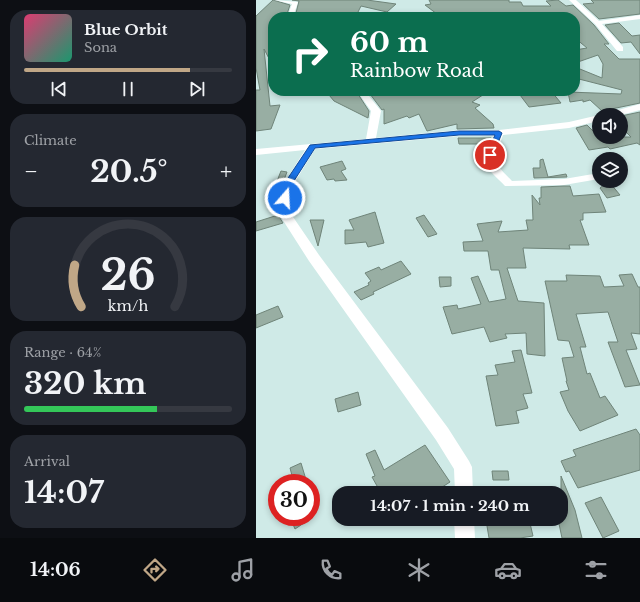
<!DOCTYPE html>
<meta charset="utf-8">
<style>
:root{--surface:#171b24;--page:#242831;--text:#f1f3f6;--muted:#9ea1a6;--line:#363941;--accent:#c0a787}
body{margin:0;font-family:"Libre Baskerville",serif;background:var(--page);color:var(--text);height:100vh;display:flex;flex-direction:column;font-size:15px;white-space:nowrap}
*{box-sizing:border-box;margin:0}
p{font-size:13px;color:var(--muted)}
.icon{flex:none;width:22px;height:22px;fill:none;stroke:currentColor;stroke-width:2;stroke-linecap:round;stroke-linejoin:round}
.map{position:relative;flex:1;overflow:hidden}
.drawer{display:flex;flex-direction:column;gap:10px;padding:10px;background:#0d0f14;width:256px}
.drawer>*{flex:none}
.top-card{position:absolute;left:12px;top:12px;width:312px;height:84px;border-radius:16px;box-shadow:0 2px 6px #0003;background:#0b6e4f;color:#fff;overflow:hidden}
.tools{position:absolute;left:336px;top:108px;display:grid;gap:8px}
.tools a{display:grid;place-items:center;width:36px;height:36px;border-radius:50%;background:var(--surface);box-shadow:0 2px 6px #0003;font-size:20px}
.speed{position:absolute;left:12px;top:474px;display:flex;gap:8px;font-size:20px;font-weight:700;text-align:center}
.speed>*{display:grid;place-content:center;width:52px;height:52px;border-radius:50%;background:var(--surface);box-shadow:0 2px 6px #0003;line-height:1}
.speed .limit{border:6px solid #d22;background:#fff;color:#111}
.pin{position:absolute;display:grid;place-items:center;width:34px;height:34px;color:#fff;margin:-17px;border:2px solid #fff;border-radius:50%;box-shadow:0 1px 4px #0007}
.me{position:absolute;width:44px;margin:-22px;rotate:19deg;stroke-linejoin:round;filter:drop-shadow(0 0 3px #0008)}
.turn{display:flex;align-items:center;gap:14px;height:84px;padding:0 16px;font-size:18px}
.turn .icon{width:52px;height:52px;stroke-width:2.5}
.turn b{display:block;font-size:28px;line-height:34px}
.big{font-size:30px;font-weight:700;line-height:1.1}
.drawer .widget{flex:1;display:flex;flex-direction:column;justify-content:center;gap:6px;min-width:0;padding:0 14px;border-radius:16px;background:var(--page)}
.drawer .dial{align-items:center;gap:0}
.dial svg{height:104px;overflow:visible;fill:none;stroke:var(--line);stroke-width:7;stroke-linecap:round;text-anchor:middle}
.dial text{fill:var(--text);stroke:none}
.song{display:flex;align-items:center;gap:12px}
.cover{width:48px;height:48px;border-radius:6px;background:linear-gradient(135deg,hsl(340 70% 55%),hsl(160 70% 35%))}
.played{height:4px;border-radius:2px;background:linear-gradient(90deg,var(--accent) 80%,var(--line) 80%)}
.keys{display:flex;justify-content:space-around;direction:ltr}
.heat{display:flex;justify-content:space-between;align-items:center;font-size:22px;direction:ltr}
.charge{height:6px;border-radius:3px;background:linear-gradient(90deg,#34c759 64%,var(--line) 0)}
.trip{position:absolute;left:76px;top:486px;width:236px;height:40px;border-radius:16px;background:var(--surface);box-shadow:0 2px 6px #0003;font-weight:700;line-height:40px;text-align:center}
.dock{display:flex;height:64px;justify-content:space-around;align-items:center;background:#090b0e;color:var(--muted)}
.dock .icon{width:28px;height:28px}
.dock .active{color:var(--accent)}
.dock b{font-size:18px;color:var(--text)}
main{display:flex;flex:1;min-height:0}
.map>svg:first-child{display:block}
.building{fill:#98aea3;stroke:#6f8479}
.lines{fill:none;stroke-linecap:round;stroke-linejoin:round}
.street{fill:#fff;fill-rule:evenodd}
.route{fill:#1a73e8;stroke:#114b97}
</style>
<main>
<section class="drawer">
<div class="widget">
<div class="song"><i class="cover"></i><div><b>Blue Orbit</b><p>Sona</p></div></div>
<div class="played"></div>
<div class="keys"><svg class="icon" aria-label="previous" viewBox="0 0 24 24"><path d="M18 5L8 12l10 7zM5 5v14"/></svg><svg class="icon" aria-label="pause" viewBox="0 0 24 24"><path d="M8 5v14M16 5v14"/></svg><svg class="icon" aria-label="next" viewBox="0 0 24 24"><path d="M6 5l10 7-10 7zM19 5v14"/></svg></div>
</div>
<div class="widget"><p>Climate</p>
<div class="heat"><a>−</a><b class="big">20.5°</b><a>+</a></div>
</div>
<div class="widget dial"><svg viewBox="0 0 100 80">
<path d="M14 69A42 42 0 1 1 86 69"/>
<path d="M14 69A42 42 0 0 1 9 37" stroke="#c0a787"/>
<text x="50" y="56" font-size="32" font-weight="700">26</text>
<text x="50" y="72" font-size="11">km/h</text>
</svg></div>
<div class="widget"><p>Range · 64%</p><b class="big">320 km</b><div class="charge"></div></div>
<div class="widget"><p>Arrival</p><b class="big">14:07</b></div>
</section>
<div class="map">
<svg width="384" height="538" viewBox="0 0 384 538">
<rect width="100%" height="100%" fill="#cfeae7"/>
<!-- building -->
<path class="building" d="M17 0 34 5 30 17H17V66L8 49 14 106 24 105 15 129 0 131V90H4L0 68V16Z
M36 0H111L140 4 131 12 105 6 100 16 39 17 43 1Z
M173 0H253V2H265L267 6H295L290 1 302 0 310 6 317 5 338 25 353 44H348L363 59H384V103L346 111 334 100 327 102V100L314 102 312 92 365 94 366 90 319 78V67L346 78 347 64 342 55 319 63V50L331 48 319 38V17H297L294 14 264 15 266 17H185L169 5 175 4Z
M335 0H384V14L343 19 327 4 338 3Z
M363 23 376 36 384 35V54L375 42 365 43 349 25Z
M90 91H100L113 111 112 118 78 101 73 95Z
M120 91H194L202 94 204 91H233L216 102 224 105 219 108 237 124 238 128 201 129V124L171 131 163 114 153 118 151 116 128 124V109L126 110 114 94H119Z
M261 91H295L305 103 273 107Z
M384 112V145L381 143 354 149 352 147 333 150 320 128 331 125 343 137H375L365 127V116Z
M202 138H235L228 160H225L228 144H203Z
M287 159 292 177 310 174 311 177 278 178 277 168H284V160Z
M86 161 90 169 85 171 91 180 79 181 78 179 71 180 64 167Z
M25 171 31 172 26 185 21 203 12 204Z
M350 183H354L364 195 351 198 344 188Z
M308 186H314L317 196 343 194 350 212 327 213V220H324L333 245H313L314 249 267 248 270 268H251L262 301 288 303 289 356 271 354 270 333 249 334 251 338 234 342 228 327 196 334 187 307 201 305 202 309 225 304 215 278 222 276 233 302 250 299 243 270H235L232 251H208L207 242 227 241 221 224 246 221 242 232 272 230 270 220H277L276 195 284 205 283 198H285V187Z
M119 212 128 243 112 247 110 242 89 244V230H98L93 220Z
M22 215 27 223 0 231V222Z
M168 215 170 218 181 234 172 237 160 218Z
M54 220H68L62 246Z
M145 261 155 274 117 292 118 294 105 300 98 292 113 285 112 283 115 281 109 273 123 267 125 270Z
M376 274 382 287H384V334L375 333 381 349 370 350 384 385 369 387 352 342H362L352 312 320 314 330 347H324L331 374 334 373 344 398 349 396 362 415 324 431 312 411 304 392 313 390 310 381H311L306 358 318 357 313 341 302 340 289 281H311L310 275 344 276 348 287 368 286 363 275Z
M183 277H195V286L184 287Z
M22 306 27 317 0 328V315Z
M265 350 276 393 267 394 272 408 260 411 263 423 240 426 230 376 242 375 239 365 259 362 256 351Z
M102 392 105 405 82 412 79 399Z
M380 429 384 435V470L322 488 313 471 310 472 305 461 320 456 317 450Z
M169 445 194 482 177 493H125L116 477 119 476 110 454 119 450 128 470Z
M45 463 51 483H38L34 468Z
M236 471H252L253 480H237Z
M305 476 319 510 326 538H306L302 519H305Z
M345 497 363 531 347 538 329 503Z
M34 517H57L39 529Z
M237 519H273L277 536 264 538H233L230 520Z"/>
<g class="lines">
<!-- street -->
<path class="street" d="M18 0 42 2 37 17H31L36 4Z
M313 0H320L343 21 384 15V19L346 24 367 47V51H361L339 24Z
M101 91H109L125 111 120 138 203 130H243L313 122 343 115V121L313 128 247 135C237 163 235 159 256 181L308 179 343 173V179L308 185 249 186C226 162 224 168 237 136H203L59 149 37 185 33 211 63 255 192 428 213 461 216 467 217 493H199L198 469 180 440 53 261 21 211 27 185 49 150 0 155V149L110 139 115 111Z
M384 104V110L365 115H349L351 113Z
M198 519H218L219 538H199Z"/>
</g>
<!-- route -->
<path class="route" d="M203 131H243L246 133 237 155 234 157 230 155 239 135H203L59 148 36 184 32 199 25 198 28 184 54 145Z"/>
</svg>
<div class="tools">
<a><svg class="icon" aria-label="sound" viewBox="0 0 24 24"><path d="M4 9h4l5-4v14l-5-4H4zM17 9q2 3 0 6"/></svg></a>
<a><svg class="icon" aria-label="layers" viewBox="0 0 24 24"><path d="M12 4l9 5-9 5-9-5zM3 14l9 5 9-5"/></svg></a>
</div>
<div class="speed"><div class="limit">30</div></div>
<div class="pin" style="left:234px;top:155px;background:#d93025"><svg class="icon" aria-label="arrive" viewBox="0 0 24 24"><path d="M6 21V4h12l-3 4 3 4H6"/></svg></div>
<svg class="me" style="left:29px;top:198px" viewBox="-20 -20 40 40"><circle r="17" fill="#1a73e8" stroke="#fff" stroke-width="3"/><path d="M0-11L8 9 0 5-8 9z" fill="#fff"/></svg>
<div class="trip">14:07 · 1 min · 240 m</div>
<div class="top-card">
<div class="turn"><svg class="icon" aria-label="right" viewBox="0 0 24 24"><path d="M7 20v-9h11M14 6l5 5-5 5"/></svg><div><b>60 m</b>Rainbow Road</div></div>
</div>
</div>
</main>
<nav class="dock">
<b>14:06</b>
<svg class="icon active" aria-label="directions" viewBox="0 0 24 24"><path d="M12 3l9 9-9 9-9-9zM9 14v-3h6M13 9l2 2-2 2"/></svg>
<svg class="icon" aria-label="music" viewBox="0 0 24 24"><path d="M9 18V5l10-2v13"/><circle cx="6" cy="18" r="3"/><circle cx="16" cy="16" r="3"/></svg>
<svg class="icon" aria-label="phone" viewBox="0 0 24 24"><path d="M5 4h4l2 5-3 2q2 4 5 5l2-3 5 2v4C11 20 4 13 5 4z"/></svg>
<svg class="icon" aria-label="climate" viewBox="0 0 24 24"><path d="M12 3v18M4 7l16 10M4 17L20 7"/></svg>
<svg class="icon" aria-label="car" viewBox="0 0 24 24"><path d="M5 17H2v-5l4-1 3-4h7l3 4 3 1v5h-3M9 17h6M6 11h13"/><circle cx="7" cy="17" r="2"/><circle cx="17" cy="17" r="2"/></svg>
<svg class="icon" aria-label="filters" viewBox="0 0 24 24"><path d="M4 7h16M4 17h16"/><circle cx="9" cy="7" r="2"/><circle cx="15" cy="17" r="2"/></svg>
</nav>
